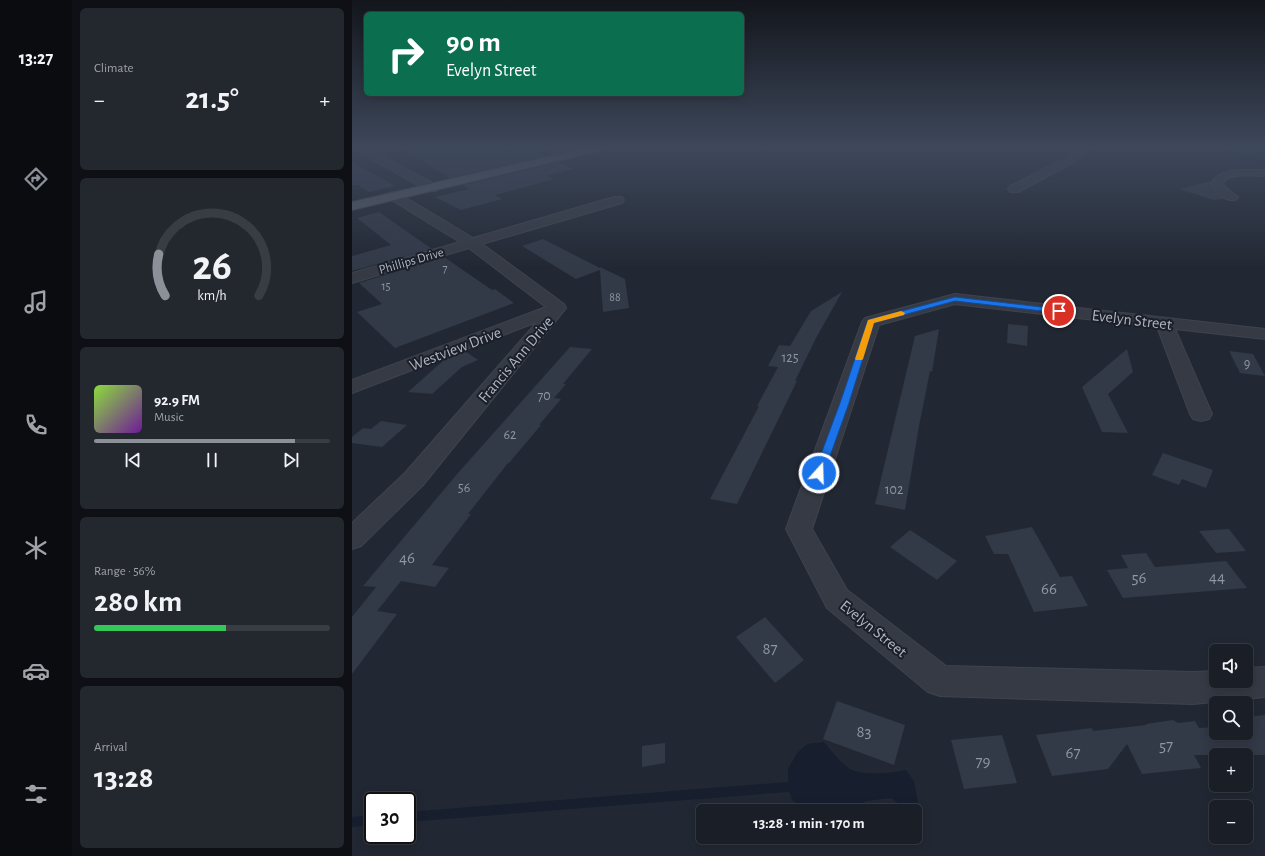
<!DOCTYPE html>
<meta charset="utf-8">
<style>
:root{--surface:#1a1e26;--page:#23272e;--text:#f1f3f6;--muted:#9fa2a7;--line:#383c43;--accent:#8c9099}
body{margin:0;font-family:"Alegreya Sans",sans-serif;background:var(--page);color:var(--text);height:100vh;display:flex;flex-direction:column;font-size:15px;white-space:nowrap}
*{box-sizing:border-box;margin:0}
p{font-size:13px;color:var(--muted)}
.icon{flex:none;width:22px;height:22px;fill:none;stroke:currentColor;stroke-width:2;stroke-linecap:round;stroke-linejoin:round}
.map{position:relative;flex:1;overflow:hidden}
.side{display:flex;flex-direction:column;gap:8px;padding:8px;background:#0e1015;width:280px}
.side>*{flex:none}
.banner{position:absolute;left:12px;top:12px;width:380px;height:84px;border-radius:6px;box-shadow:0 2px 10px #0003,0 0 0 1px var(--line);background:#0b6e4f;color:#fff;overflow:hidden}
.controls{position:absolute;left:857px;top:644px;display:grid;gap:8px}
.controls a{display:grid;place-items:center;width:44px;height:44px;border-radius:6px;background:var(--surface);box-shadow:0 2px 10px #0003,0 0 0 1px var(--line);font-size:20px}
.speed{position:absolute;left:12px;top:792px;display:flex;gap:8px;font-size:20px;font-weight:700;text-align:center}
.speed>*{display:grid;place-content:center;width:52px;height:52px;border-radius:50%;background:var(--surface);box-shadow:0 2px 10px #0003,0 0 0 1px var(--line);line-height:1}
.speed .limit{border:2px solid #111;border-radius:6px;background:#fff;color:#111}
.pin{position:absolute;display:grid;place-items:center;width:34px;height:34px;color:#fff;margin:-17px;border:2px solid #fff;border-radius:50%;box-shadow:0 1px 4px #0007}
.me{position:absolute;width:44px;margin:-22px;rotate:20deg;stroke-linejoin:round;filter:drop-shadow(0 0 3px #0008)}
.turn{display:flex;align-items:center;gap:14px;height:84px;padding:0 16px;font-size:18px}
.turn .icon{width:52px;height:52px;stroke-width:2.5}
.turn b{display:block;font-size:28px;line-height:34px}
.big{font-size:30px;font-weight:700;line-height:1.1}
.side .card{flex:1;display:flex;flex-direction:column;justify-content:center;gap:6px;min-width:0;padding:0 14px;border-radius:6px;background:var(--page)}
.side .dial{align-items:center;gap:0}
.dial svg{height:104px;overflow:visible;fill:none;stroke:var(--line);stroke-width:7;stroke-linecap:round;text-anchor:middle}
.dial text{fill:var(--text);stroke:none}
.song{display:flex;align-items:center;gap:12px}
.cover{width:48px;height:48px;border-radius:6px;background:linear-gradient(135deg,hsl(90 70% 55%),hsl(280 70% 35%))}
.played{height:4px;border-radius:2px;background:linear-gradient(90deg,var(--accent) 85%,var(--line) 85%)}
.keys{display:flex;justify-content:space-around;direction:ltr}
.heat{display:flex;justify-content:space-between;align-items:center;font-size:22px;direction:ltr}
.charge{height:6px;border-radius:3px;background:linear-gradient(90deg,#34c759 56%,var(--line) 0)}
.trip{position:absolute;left:344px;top:804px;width:226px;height:40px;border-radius:6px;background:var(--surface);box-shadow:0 2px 10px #0003,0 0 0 1px var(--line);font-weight:700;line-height:40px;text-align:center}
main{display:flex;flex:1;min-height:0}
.tabs{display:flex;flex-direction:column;width:72px;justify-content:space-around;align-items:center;background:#0a0c0f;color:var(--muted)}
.tabs .icon{width:28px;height:28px}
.tabs .selected{color:var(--accent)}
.tabs b{font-size:18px;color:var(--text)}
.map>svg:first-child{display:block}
.water{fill:#171f2f}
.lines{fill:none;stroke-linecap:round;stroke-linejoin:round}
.stream-far1{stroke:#171f2f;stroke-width:3}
.stream{stroke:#171f2f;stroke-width:10}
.building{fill:#323947}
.minor-casing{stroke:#3f434e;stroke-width:2}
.major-casing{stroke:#3f434e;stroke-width:2}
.minor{fill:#353a44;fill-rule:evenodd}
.major{fill:#535964;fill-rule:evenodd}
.route{fill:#1a73e8;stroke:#114b97}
.slow{fill:#f59e0b}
.labels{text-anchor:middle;stroke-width:4;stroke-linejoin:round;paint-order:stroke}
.far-number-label{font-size:12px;fill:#8f95a1}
.far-street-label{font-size:13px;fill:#b0b5c1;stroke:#1b1f29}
.number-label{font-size:14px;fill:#8f95a1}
.street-label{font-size:16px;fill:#b0b5c1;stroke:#1b1f29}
.near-number-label{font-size:17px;fill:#8f95a1}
</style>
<main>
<nav class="tabs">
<b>13:27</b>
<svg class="icon selected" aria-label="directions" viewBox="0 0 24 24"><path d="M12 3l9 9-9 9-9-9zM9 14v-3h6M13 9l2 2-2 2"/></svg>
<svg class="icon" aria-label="music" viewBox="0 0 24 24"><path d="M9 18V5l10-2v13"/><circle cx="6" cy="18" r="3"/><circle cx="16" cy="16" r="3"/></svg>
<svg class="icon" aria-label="phone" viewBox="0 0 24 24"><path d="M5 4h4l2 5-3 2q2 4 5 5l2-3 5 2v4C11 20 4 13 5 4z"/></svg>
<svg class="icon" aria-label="climate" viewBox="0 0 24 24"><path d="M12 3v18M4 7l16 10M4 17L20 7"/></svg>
<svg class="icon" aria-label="car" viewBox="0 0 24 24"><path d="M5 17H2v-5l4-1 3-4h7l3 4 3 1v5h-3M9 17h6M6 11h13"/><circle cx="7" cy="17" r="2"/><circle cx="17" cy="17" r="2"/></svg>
<svg class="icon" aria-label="filters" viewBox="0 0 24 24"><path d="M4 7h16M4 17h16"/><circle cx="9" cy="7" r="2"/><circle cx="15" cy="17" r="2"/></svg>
</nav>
<section class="side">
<div class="card"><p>Climate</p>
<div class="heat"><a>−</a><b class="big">21.5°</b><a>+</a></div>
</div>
<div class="card dial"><svg viewBox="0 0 100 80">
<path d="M14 69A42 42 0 1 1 86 69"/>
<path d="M14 69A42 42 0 0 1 9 37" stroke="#8c9099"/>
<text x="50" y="56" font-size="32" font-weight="700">26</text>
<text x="50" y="72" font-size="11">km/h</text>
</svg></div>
<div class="card">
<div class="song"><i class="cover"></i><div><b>92.9 FM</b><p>Music</p></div></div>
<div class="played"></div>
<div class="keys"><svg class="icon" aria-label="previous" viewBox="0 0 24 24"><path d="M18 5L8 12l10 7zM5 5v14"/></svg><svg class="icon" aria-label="pause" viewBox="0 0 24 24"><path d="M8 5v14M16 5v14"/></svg><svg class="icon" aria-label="next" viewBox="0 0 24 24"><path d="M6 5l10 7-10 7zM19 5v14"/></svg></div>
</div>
<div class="card"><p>Range · 56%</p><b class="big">280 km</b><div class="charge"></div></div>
<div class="card"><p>Arrival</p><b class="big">13:28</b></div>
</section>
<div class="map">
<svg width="913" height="856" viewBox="0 0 913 856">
<rect width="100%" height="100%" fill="#222833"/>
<!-- water -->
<path class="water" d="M472 742C480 752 488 762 498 769 511 776 540 773 554 770L562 781 566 802 555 809 539 798 514 801 501 811H457L440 800 436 787V769L445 753 455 744Z"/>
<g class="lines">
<!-- stream-far1 -->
<path class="stream-far1" d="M876 148 888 157 913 162"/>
<!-- stream -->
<path class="stream" d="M55 817 436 787
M0 822 21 820"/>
</g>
<!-- building -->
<path class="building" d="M49 148H174L192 156 98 178Z
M0 162 43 186 17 192 6 185H0Z
M207 162 221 169 194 176 202 179 143 195 150 199 109 210 83 197 117 189 111 185Z
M859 181 858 183 860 187 872 199 862 200 827 189Z
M27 212 80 249 0 271V256L39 245 5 218Z
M191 239 248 268V267L273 279 277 308 251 312 248 270 224 279 170 246Z
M92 257 140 290 143 289 162 303 43 348 5 312 30 304 7 283Z
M490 292 464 338 443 381H445L385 504 358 499 407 406H405L426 367 416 366 427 345 438 346 459 311Z
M656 324 676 326 675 346 655 343Z
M587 329 580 372 578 371 567 426 553 510 523 504 563 336Z
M218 347 240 349 211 384H214L202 398 209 399 187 425H189L157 463H156L116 514H119L80 565 97 568 83 587 49 581 25 611 45 614 0 674V617L24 587 11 586 106 473Z
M775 349 781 372 756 394 776 433 750 432 730 387Z
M113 351 126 360 110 367 80 394 56 392 93 359Z
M877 351 901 354 913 376 888 373Z
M29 421 55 425 30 447 0 443V437L11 428 19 429Z
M811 453 861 470 854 488 830 479 827 485 800 475Z
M680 527 708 577 720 576 736 606 682 612 656 554H642L633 536Z
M877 529 894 551 864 553 847 531Z
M558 530 605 561 585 580 538 547Z
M794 553 803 567 874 561 895 588 771 598 755 570 776 568 769 555Z
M413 617 452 660 423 683 384 637Z
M485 701 553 725 542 765 471 739Z
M913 715V755H842L849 768 790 774 775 744 756 769 700 776 684 735 740 728 741 731 794 725V724L821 720 826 723 843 721 847 728 864 727V733H894V717Z
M650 735 665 783 612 789 599 740Z
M313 743V763L290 767V746Z"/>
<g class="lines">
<defs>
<path id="minor" d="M0 148H15L84 185 86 188 84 191H76L7 152 0 150Z
M193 148C203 148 214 148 221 156L216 159 194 150Z
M728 148H740L722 162 666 192H658L656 189 658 186 714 158Z
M886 170H913V176C901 176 879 172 871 183L873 187 886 197 884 200C873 202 864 192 859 183 866 173 875 171 886 170Z
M42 192 46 193 121 238 262 197H270L272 200 270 203 130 244 212 304 214 308 71 485 9 546 0 549V523L53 473 185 322 0 393V380L194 307 117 248 0 283V273L108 242 38 199 36 196 38 193Z
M603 294 913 329V339L823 329 860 414 857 419 849 421 841 419 838 414 805 327 603 304 527 325 460 529 495 590 594 666 841 672 864 671V681H894V668L913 667V697L841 704 588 696 576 692 475 608 434 529 510 322 513 318Z"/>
<path id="major" d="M234 148H252L247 151 0 210V202Z"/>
</defs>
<!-- minor casing -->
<use href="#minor" class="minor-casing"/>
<!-- major casing -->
<use href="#major" class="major-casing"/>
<!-- minor -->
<use href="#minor" class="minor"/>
<!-- major -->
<use href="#major" class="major"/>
</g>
<!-- sky -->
<linearGradient id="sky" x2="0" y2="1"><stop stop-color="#13161c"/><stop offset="0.55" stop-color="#3e485b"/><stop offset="1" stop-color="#3e485b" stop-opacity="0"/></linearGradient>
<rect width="913" height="268" fill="url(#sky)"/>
<!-- route -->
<path class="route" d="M603 297 707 309 711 311 707 313 603 301 522 323 497 403 472 473 470 475H464L462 473 488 403 516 320Z"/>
<!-- slow -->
<path class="slow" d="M549 311 553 313 552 315 522 323 511 359 510 360H504L503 359 516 320Z"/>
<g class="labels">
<!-- far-number labels -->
<g class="far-number-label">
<text x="93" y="272">7</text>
<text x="34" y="290">15</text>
<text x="263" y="301">88</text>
</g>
<!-- far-street labels -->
<g class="far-street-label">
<text transform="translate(59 260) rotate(-16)" y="5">Phillips Drive</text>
</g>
<!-- number labels -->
<g class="number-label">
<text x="438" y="362">125</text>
<text x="895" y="368">9</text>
<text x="192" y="400">70</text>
<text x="158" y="439">62</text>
<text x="112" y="492">56</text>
<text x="542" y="494">102</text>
</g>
<!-- street labels -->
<g class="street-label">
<text transform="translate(780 319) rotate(7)" y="6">Evelyn Street</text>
<text transform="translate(103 348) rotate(-21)" y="6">Westview Drive</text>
<text transform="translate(163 359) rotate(-50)" y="6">Francis Ann Drive</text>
<text transform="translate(522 628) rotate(39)" y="6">Evelyn Street</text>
</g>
<!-- near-number labels -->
<g class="near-number-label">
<text x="55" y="563">46</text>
<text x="865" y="582">44</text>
<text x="787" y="583">56</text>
<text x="697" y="594">66</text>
<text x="418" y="654">87</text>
<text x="512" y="737">83</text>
<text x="814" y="751">57</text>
<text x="721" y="758">67</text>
<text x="631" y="767">79</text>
</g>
</g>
</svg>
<div class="controls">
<a><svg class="icon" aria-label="sound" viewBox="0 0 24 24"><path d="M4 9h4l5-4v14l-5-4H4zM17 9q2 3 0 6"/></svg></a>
<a><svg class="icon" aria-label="search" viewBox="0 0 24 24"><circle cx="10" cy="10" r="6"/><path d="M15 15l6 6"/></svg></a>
<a>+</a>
<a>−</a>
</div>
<div class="speed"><div class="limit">30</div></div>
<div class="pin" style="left:707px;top:311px;background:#d93025"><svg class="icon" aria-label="arrive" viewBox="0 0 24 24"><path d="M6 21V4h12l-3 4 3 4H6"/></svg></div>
<svg class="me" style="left:467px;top:473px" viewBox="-20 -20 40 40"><circle r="17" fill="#1a73e8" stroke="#fff" stroke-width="3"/><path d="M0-11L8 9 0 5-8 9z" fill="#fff"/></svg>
<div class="trip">13:28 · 1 min · 170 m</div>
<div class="banner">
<div class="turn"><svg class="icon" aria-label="right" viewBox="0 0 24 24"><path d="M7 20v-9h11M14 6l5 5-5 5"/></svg><div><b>90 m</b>Evelyn Street</div></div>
</div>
</div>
</main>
